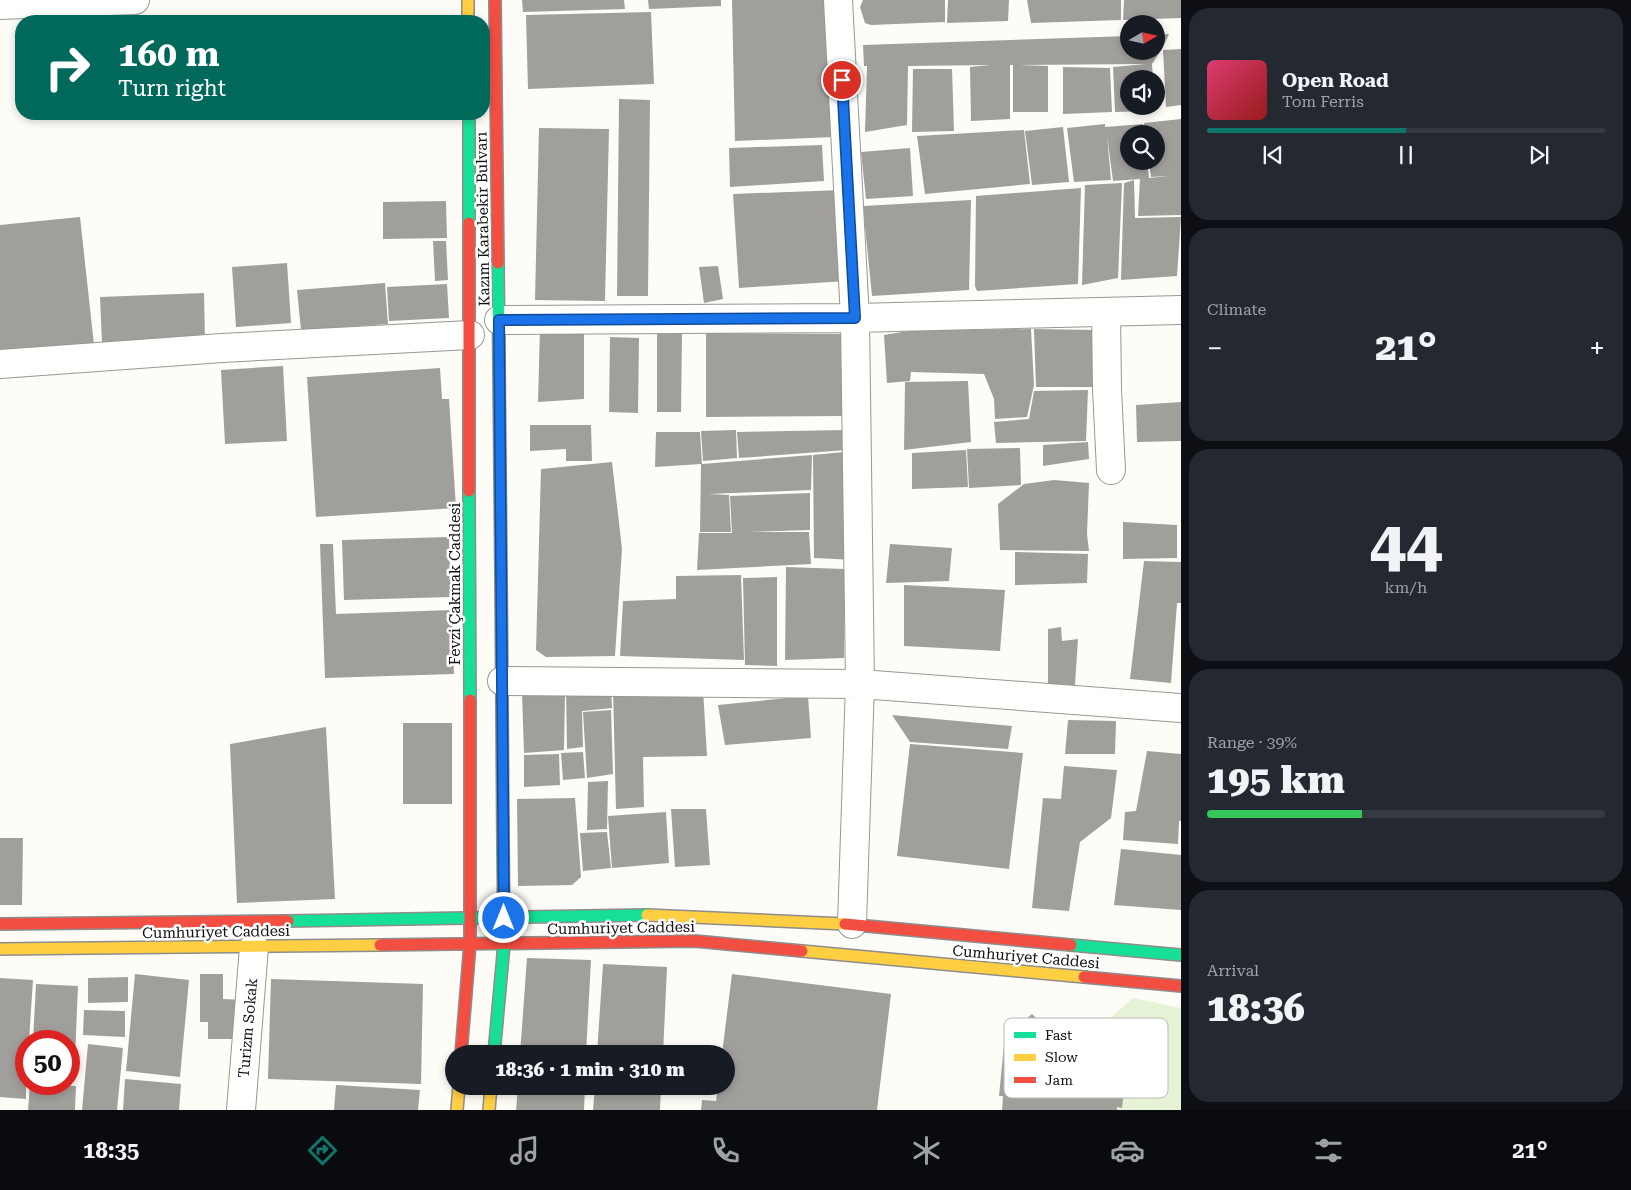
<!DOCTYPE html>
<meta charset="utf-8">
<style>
:root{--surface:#171b24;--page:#242831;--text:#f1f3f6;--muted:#9ea1a6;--line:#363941;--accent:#0f766e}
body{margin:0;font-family:"Roboto Serif",serif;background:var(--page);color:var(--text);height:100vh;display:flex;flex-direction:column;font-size:19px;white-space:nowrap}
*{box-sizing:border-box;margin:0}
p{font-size:16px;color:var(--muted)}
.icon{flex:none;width:28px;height:28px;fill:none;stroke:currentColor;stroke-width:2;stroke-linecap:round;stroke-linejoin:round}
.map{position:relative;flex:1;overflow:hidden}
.sheet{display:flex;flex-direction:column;gap:8px;padding:8px;background:#0d0f14;width:450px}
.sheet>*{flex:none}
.guide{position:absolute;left:15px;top:15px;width:475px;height:105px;border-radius:20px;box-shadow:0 2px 8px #0003;background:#00695c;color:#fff;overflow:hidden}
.needle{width:32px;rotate:81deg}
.fabs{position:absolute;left:1120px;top:15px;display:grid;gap:10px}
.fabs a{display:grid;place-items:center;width:45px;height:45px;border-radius:50%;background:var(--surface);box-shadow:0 2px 8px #0003;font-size:25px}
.speed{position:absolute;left:15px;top:1030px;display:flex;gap:10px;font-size:25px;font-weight:700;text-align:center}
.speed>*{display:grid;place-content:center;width:65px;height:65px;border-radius:50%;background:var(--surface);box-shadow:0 2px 8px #0003;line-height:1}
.speed .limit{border:8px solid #d22;background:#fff;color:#111}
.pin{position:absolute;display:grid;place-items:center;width:42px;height:42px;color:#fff;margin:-21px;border:2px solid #fff;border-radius:50%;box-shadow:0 1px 5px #0007}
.me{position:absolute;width:55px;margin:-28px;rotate:0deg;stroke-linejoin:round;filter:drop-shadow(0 0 4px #0008)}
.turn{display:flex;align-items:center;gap:18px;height:105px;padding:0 20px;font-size:22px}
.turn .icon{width:65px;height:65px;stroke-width:2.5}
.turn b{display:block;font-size:35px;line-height:42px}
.big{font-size:38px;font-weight:800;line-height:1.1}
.sheet .card{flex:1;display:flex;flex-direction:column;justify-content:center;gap:8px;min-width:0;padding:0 18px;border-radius:20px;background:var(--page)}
.sheet .dial{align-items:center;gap:0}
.dial b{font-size:65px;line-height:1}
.song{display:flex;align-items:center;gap:15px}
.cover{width:60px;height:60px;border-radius:8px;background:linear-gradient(135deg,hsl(340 70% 55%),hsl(0 70% 35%))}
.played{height:5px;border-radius:2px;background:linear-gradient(90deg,var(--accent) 50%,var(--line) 50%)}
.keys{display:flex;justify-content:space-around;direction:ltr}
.heat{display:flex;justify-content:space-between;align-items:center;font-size:28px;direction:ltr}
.charge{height:8px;border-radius:4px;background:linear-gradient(90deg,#34c759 39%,var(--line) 0)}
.trip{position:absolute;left:445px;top:1045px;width:290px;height:50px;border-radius:25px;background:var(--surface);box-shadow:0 2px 8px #0003;font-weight:800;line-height:50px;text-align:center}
.tab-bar{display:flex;height:80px;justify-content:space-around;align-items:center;background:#090b0e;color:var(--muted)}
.tab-bar .icon{width:35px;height:35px}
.tab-bar .selected{color:var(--accent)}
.tab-bar b{font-size:22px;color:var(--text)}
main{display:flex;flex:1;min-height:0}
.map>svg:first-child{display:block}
.green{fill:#e7f3d7}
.building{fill:#a19f9c}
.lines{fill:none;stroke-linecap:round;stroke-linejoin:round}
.street-casing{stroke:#979795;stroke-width:30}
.fast-casing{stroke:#8e8d8b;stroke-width:14}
.slow-casing{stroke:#8e8d8b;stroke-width:14}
.jam-casing{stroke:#8e8d8b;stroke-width:14}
.street{stroke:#fffffe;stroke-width:28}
.fast{stroke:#16e098;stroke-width:11}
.slow{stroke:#ffcf43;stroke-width:11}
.jam{stroke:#f24e42;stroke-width:11}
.route-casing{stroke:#114b97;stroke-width:12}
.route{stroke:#1a73e8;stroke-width:9}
.labels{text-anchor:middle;stroke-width:5;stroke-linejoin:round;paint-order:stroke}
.street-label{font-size:15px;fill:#111;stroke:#fff}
.key{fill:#fff;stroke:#b8b8b8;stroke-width:1}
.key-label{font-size:14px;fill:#111}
</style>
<main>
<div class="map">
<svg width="1181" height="1110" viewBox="0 0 1181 1110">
<rect width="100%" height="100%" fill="#fdfcf7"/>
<!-- green -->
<path class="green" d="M1133 998 1181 1008V1110H1117V1107H1122L1128 1057 1124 1056 1125 1042 1108 1020Z"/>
<!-- building -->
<path class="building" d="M522 0H624L625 9 523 12Z
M648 0H721V6L649 9Z
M732 0H832L834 137 735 141Z
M863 0H945V22L871 25 865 23 860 7Z
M948 0H1009L1008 21 947 23Z
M1027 0H1121V20L1031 23Z
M1124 0H1181V18L1123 20Z
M651 12 654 84 528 89 526 15Z
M1169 34 1162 49 1152 64 1153 79H1129V106H1154V111L1115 112 1113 67 1146 64 1019 65 1048 66V112H1013V65H1010V119L971 121 970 67 990 65 908 66 907 125 865 132 867 66H864L863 45 1129 36V51H1156V35Z
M1181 49V105L1166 107 1163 50Z
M1063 67 1110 68 1112 112 1063 114Z
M913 69H952L954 131 912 132Z
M619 99 650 100 648 296H617Z
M1181 119V215L1138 216 1140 179 1113 181 1107 136 1111 180 1074 182 1067 128 1105 124V127L1143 124 1144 134H1129V161H1147L1149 178 1168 176 1151 177 1149 161H1156V134H1145L1144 123Z
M1063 127 1069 182 1032 185 1025 131Z
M539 128 609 129 605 301 535 300Z
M1024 130 1030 184 925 194 917 136Z
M822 145 824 181 730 187 729 148Z
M910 148 913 196 866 199 861 152Z
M1134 180 1135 218 1181 217 1177 276 1121 280 1124 183Z
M1122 183 1118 278 1082 285 1085 185Z
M1081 188 1078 284 977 291 975 286 976 196Z
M842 190 846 281 739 288 733 194Z
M971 200 969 290 872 296 863 206Z
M446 201 447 238 383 239V202Z
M80 217 94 345 0 351V225Z
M433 241H446L448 280 435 281Z
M287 263 291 323 236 327 232 267Z
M718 266 723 299 704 303 699 267Z
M385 283 388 324 301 330 297 290Z
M447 284 449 318 389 321 387 287Z
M204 293 205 339 102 343 100 297Z
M540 327 584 331V399L538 402Z
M1031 329 1034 385 1027 417 995 419 994 399 984 374 911 372 910 381 887 383 884 335 914 330Z
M1034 329 1095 330 1096 387H1036Z
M706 333 845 334V416L706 417Z
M657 334H682L681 412H657Z
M610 337 639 338 638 413 609 412Z
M283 366 287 441 225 444 221 370Z
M440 368 442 399H449L456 508 316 517 307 377Z
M968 381 971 442 904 450 905 382Z
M1088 390 1086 441 996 443 994 422 1029 419 1034 391Z
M1181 402V441L1137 442 1136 405Z
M530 425H591L592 461H566V449L530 451Z
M736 430 737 458 703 461 701 431Z
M846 430 847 450 739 458 737 432Z
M656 432H700L702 464 812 455 811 490 708 494 729 495 731 532H700L701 464 655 467Z
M1088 442 1089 459 1043 466V445Z
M1020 448 1021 485 969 488 967 449Z
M966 450 968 487 912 489V453Z
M854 451 855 560 814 558 813 455Z
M612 462 622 549 615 656 546 657 536 650 541 469Z
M1054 480 1089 483 1087 534 1089 551 1000 550 998 504 1024 484Z
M810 493V530L747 532H809L811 564 697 570 699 533H732L730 496Z
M1123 522 1177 525V558L1123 559Z
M449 537 451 597 344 600 342 540Z
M320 544H333L336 614 452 610 454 674 325 678Z
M890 544 952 548 949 581 886 583Z
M1015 552 1088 554 1087 583 1015 585Z
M1144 561 1181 562V603H1177L1171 683 1130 679Z
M786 567 845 569 844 658 785 660Z
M741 575 744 660 620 656 623 601 676 599V576Z
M777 577V666L745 665 743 578Z
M904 585 1005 590 1000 651 904 646Z
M1061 627 1062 641 1078 639 1075 685H1048V629Z
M611 687 612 708 582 711 583 747 567 749 566 688Z
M613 689H703L707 756 643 757 644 807 616 809Z
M522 694H565L564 750 524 753Z
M808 696 811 738 725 745 718 705Z
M611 710 613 774 587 778 583 712Z
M892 715 1012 726 1008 749 910 742Z
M1068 720 1116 721 1115 754H1065Z
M403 723H452V804H403Z
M326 727 335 899 237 903 230 744Z
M910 744 1023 753 1009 869 897 856Z
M1147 751 1181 754V821H1179L1178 844 1123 840 1125 812 1136 811Z
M583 752 585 778 563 780 561 753Z
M559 754 560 785 524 787V755Z
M1064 766 1117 770 1111 818 1080 842 1069 911 1032 908 1043 798 1061 799Z
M608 781 607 829 587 830 588 782Z
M575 798 581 877 572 885 518 886 517 799Z
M671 809H706L710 865 675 867Z
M666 812 669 863 612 868 608 816Z
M607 832 611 868 583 871 580 833Z
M0 838H23L22 905H0Z
M1121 849 1181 855V910L1114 905Z
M527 958 591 960 586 1054H520Z
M603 964 667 967 663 1054H597Z
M135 974 189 980 180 1077 126 1071Z
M200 974H223V999L247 1000V1039H208V1022H200Z
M732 974 891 994 877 1110H701L702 1100 716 1101 718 1086H726V1054H722Z
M128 977V1002L88 1003V978Z
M0 978 33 980 29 1041H26V1099L0 1097Z
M271 979 423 984 421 1084 268 1079Z
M36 984 78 986 74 1081H69V1041H33Z
M84 1010 125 1011V1037L83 1035Z
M1032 1014 1055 1037 1054 1045 1081 1048 1082 1041 1108 1020 1125 1042 1124 1056 1128 1057 1122 1108 1117 1107V1110H1002L1003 1096H999L1004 1045H1008L1010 1019 1025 1020Z
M88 1044 123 1048 117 1110H82Z
M125 1079 181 1084 179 1110H123Z
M30 1084 76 1086 75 1110H28Z
M336 1085 420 1090 418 1110H334Z
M518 1086H585L584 1110H516Z
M595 1086H661L660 1110H593Z"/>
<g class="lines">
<defs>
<path id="street" d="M838 0 855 318 860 684 852 924
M0 5 135 0
M1106 312 1107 389 1111 470
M499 320 855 318 1181 310
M0 364 222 348 470 335
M502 681 860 684 1181 708
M241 1110 254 947"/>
<path id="fast" d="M469 114V223
M498 263 501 576
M469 491 470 700
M288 921 647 915
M1071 945 1181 955
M494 1054 504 944 503 845"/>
<path id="slow" d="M468 0V21
M501 576 503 845
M647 915 845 924
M0 949 380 945
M802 951 1084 977
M457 1110 459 1086
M489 1110 491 1086"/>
<path id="jam" d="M495 0 498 263
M469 223V491
M0 924 288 921
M845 924 1071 945
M380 945 695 941 802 951
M1084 977 1181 986
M461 1054 470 944V700"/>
</defs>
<!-- street casing -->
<use href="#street" class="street-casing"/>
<!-- fast casing -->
<use href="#fast" class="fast-casing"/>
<!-- slow casing -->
<use href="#slow" class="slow-casing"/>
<!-- jam casing -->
<use href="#jam" class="jam-casing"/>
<!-- street -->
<use href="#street" class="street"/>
<!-- fast -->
<use href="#fast" class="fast"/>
<!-- slow -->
<use href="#slow" class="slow"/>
<!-- jam -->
<use href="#jam" class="jam"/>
</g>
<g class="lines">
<defs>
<path id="route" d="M504 918 499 320 855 318 842 80"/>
</defs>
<!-- route casing -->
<use href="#route" class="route-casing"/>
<!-- route -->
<use href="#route" class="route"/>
</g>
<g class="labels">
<!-- street labels -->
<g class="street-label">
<text transform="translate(483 219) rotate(-91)" y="5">Kazım Karabekir Bulvarı</text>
<text transform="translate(455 584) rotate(-90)" y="5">Fevzi Çakmak Caddesi</text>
<text transform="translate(621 928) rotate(-1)" y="5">Cumhuriyet Caddesi</text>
<text transform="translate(216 932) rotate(-1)" y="5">Cumhuriyet Caddesi</text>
<text transform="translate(1026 957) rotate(5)" y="5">Cumhuriyet Caddesi</text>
<text transform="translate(248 1028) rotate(-85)" y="5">Turizm Sokak</text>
</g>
</g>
<!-- legend -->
<rect x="1004" y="1018" width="164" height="80" rx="8" class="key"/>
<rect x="1014" y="1032" width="22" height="6" fill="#16e098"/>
<rect x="1014" y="1054" width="22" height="7" fill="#ffcf43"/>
<rect x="1014" y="1077" width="22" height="6" fill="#f24e42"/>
<g class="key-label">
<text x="1045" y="1040">Fast</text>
<text x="1045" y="1062">Slow</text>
<text x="1045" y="1085">Jam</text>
</g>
</svg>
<div class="fabs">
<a><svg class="needle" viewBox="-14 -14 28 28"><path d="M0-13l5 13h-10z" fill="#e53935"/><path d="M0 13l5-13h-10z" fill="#9ea1a6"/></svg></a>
<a><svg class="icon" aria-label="sound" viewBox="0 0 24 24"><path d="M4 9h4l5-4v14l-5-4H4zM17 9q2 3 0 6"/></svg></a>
<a><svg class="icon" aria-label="search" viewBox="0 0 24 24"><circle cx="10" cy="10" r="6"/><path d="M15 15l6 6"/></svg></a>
</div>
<div class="speed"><div class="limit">50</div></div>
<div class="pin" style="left:842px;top:80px;background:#d93025"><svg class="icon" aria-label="arrive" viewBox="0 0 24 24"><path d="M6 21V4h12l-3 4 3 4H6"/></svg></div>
<svg class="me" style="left:504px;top:918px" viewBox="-20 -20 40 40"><circle r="17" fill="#1a73e8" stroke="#fff" stroke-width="3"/><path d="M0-11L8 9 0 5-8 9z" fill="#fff"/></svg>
<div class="trip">18:36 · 1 min · 310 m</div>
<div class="guide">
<div class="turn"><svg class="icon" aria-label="right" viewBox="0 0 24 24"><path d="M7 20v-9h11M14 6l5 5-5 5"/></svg><div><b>160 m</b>Turn right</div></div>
</div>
</div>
<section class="sheet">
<div class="card">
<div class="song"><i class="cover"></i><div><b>Open Road</b><p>Tom Ferris</p></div></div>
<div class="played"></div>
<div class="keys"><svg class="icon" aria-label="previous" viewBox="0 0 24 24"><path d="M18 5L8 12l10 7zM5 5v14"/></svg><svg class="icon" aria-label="pause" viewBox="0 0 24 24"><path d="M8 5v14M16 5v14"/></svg><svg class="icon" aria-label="next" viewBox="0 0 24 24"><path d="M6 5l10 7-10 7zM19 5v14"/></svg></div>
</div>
<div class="card"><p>Climate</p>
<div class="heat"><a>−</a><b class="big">21°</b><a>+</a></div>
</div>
<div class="card dial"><b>44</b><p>km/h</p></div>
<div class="card"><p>Range · 39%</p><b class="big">195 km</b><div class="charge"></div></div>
<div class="card"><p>Arrival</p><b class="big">18:36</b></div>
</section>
</main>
<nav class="tab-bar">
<b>18:35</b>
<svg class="icon selected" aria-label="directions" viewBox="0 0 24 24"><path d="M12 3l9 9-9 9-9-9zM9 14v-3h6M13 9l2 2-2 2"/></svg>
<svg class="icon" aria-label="music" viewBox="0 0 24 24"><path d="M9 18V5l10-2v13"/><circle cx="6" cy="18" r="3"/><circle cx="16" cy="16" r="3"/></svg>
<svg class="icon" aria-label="phone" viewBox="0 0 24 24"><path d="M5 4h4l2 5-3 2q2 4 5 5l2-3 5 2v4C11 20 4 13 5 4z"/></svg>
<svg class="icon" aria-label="climate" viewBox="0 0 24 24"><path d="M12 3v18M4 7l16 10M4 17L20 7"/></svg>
<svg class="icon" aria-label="car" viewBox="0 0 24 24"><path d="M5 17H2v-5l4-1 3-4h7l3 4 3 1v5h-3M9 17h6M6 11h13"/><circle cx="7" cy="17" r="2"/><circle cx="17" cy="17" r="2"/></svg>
<svg class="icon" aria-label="filters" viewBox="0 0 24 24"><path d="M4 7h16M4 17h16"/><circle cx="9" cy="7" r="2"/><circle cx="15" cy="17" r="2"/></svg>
<b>21°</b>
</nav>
